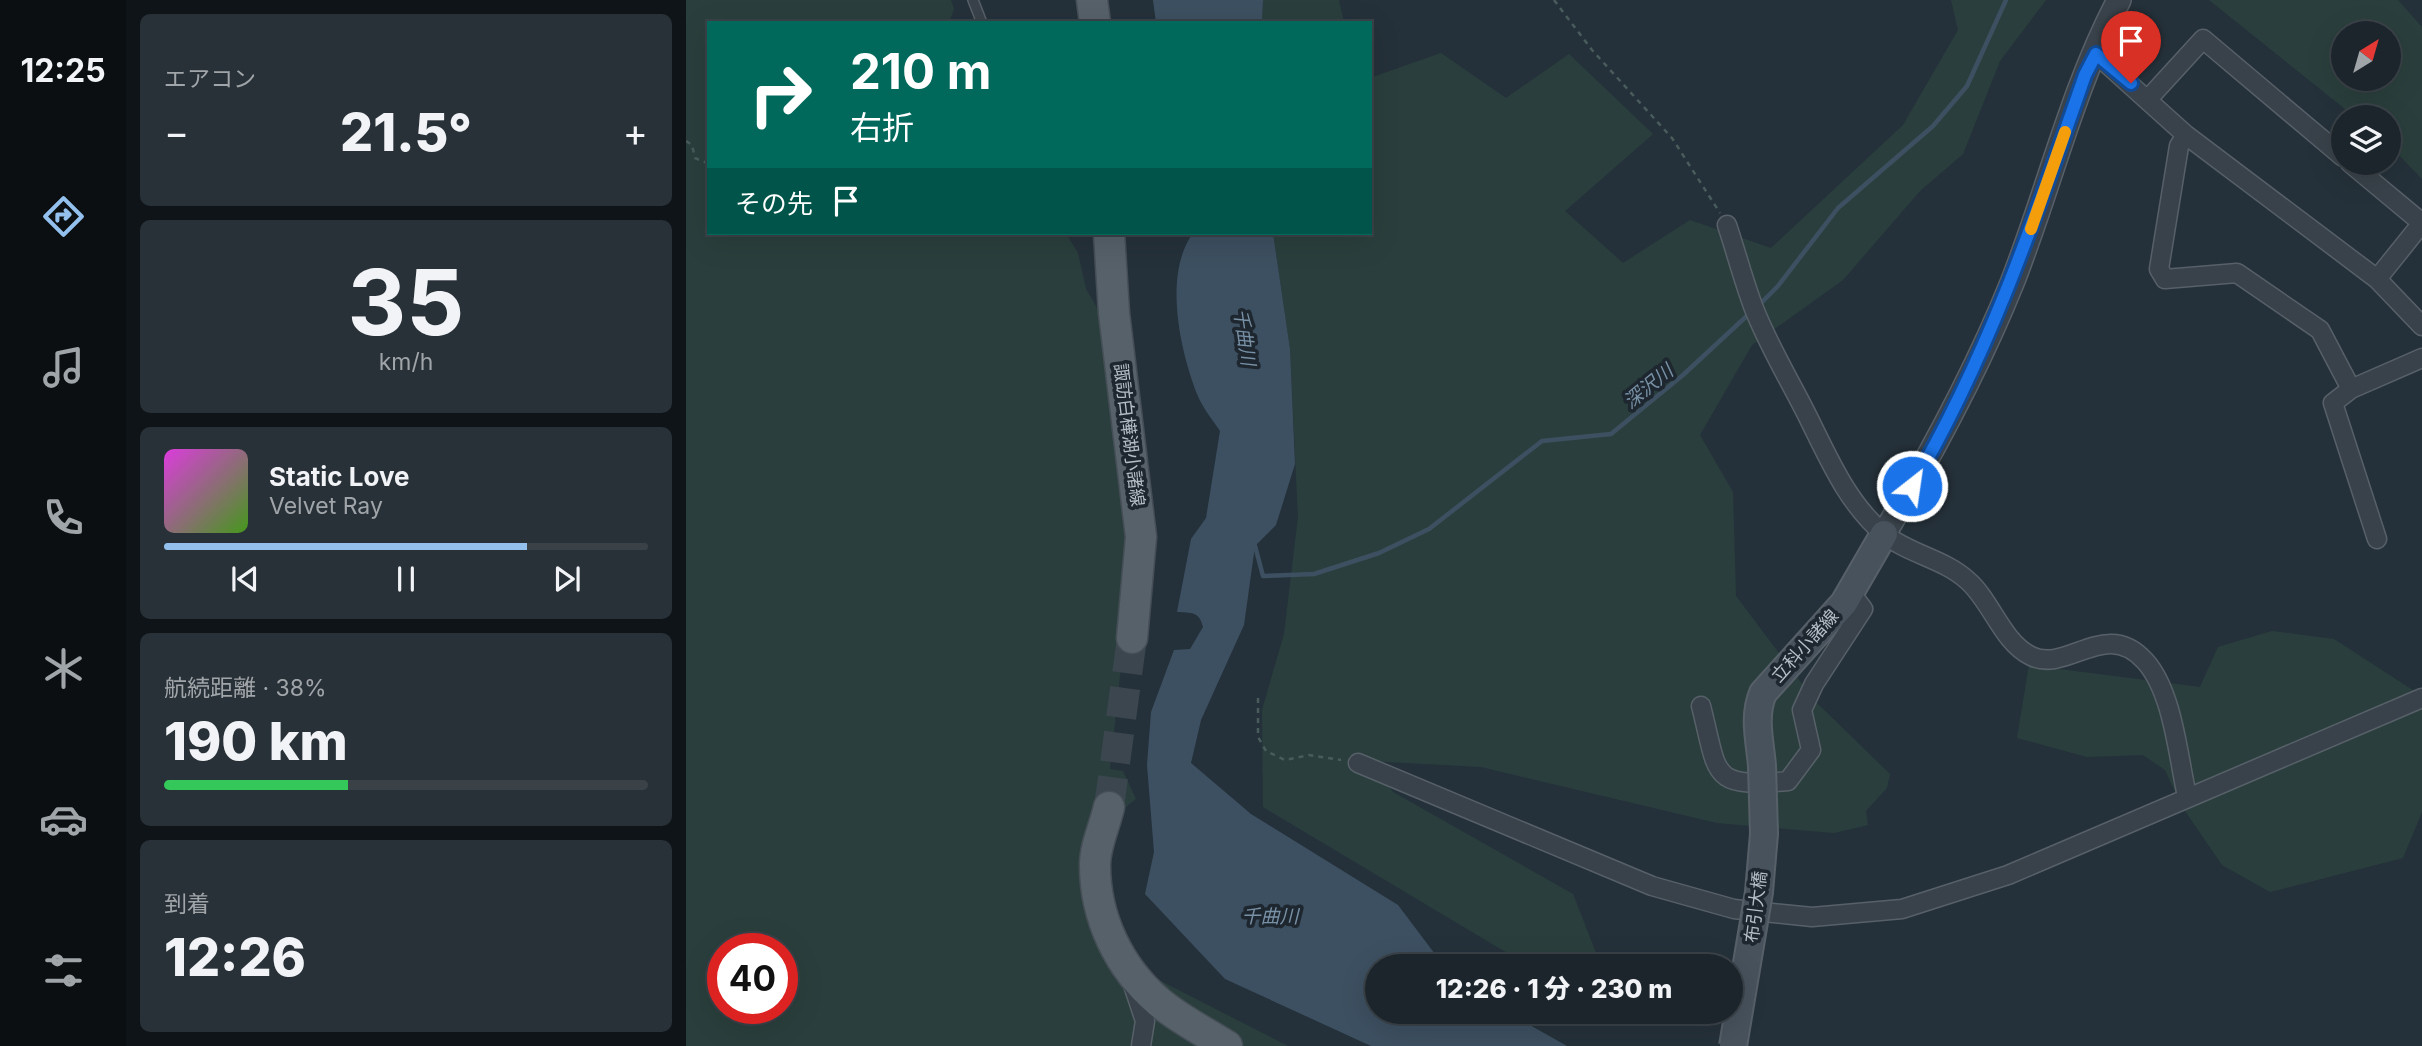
<!DOCTYPE html>
<html lang="ja">
<meta charset="utf-8">
<style>
:root{--surface:#1c252c;--page:#293138;--text:#f1f3f6;--muted:#a0a5a9;--line:#3a4248;--accent:#93c0ed}
body{margin:0;font-family:Inter,"Noto Sans JP",sans-serif;background:var(--page);color:var(--text);height:100vh;display:flex;flex-direction:column;font-size:26px;white-space:nowrap}
*{box-sizing:border-box;margin:0}
p{font-size:23px;color:var(--muted)}
.icon{flex:none;width:38px;height:38px;fill:none;stroke:currentColor;stroke-width:2;stroke-linecap:round;stroke-linejoin:round}
.map{position:relative;flex:1;overflow:hidden}
.panel{display:flex;flex-direction:column;gap:14px;padding:14px;background:#0f1418;width:560px}
.panel>*{flex:none}
.guide{position:absolute;left:21px;top:21px;width:665px;height:214px;border-radius:0px;box-shadow:0 7px 28px #0002,0 0 0 2px var(--line);background:#00695c;color:#fff;overflow:hidden}
.needle{width:46px;rotate:37deg}
.tools{position:absolute;left:1645px;top:21px;display:grid;gap:14px}
.tools a{display:grid;place-items:center;width:70px;height:70px;border-radius:50%;background:var(--surface);box-shadow:0 7px 28px #0002,0 0 0 2px var(--line);font-size:35px}
.speed{position:absolute;left:21px;top:933px;display:flex;gap:14px;font-size:35px;font-weight:700;text-align:center}
.speed>*{display:grid;place-content:center;width:91px;height:91px;border-radius:50%;background:var(--surface);box-shadow:0 7px 28px #0002,0 0 0 2px var(--line);line-height:1}
.speed .limit{border:10px solid #d22;background:#fff;color:#111}
.pin{position:absolute;display:grid;place-items:center;width:60px;height:60px;color:#fff;margin:-72px -30px;border-radius:50% 50% 50% 0;rotate:-45deg;box-shadow:0 0 7px #0007}
.pin .icon{rotate:45deg}
.me{position:absolute;width:77px;margin:-38px;rotate:30deg;stroke-linejoin:round;filter:drop-shadow(0 0 5px #0008)}
.turn{display:flex;align-items:center;gap:24px;height:147px;padding:0 28px;font-size:32px}
.turn .icon{width:91px;height:91px;stroke-width:2.5}
.turn b{display:block;font-size:49px;line-height:60px}
.then{display:flex;align-items:center;height:66px;padding:0 28px;background:#0003;gap:14px;font-size:26px}
.big{font-size:52px;font-weight:800;line-height:1.1}
.panel .tile{flex:1;display:flex;flex-direction:column;justify-content:center;gap:10px;min-width:0;padding:0 24px;border-radius:10px;background:var(--page)}
.panel .dial{align-items:center;gap:0}
.dial b{font-size:91px;line-height:1}
.song{display:flex;align-items:center;gap:21px}
.cover{width:84px;height:84px;border-radius:10px;background:linear-gradient(135deg,hsl(300 70% 55%),hsl(100 70% 35%))}
.played{height:7px;border-radius:4px;background:linear-gradient(90deg,var(--accent) 75%,var(--line) 75%)}
.keys{display:flex;justify-content:space-around;direction:ltr}
.heat{display:flex;justify-content:space-between;align-items:center;font-size:38px;direction:ltr}
.charge{height:10px;border-radius:5px;background:linear-gradient(90deg,#34c759 38%,var(--line) 0)}
.trip{position:absolute;left:679px;top:954px;width:378px;height:70px;border-radius:35px;background:var(--surface);box-shadow:0 7px 28px #0002,0 0 0 2px var(--line);font-weight:800;line-height:70px;text-align:center}
main{display:flex;flex:1;min-height:0}
.dock{display:flex;flex-direction:column;width:126px;justify-content:space-around;align-items:center;background:#0b0f12;color:var(--muted)}
.dock .icon{width:49px;height:49px}
.dock .active{color:var(--accent)}
.dock b{font-size:32px;color:var(--text)}
.map>svg:first-child{display:block}
.green{fill:#2a3f3d;fill-rule:evenodd}
.water{fill:#3d5061}
.lines{fill:none;stroke-linecap:round;stroke-linejoin:round}
.stream{stroke:#3d5061;stroke-width:4.5}
.primary-tunnel{stroke:#3b464f;stroke-width:30;stroke-dasharray:30 15;stroke-linecap:butt}
.service-casing{stroke:#576068;stroke-width:12}
.minor-casing{stroke:#576068;stroke-width:21}
.tertiary-casing{stroke:#576068;stroke-width:26}
.secondary-casing{stroke:#576068;stroke-width:30}
.primary-casing{stroke:#454e56;stroke-width:33}
.path{stroke:#495b5b;stroke-width:2.5;stroke-dasharray:5 5;stroke-linecap:butt}
.service{stroke:#39424a;stroke-width:9}
.minor{stroke:#39424a;stroke-width:18}
.tertiary{stroke:#39424a;stroke-width:23}
.secondary{stroke:#47525d;stroke-width:26}
.primary{stroke:#57616a;stroke-width:30}
.secondary-bridge-casing{stroke:#576068;stroke-width:30;stroke-linecap:butt}
.secondary-bridge{stroke:#47525d;stroke-width:26}
.route-casing{stroke:#114b97;stroke-width:18}
.route{stroke:#1a73e8;stroke-width:12}
.slow{stroke:#f59e0b;stroke-width:12}
.labels{text-anchor:middle;stroke-width:7;stroke-linejoin:round;paint-order:stroke}
.street-label{font-size:18px;fill:#b5bdc6;stroke:#1e272f}
.water-label{font-size:19px;font-style:italic;fill:#7891a6;stroke:#1e272f}
</style>
<main>
<nav class="dock">
<b>12:25</b>
<svg class="icon active" aria-label="directions" viewBox="0 0 24 24"><path d="M12 3l9 9-9 9-9-9zM9 14v-3h6M13 9l2 2-2 2"/></svg>
<svg class="icon" aria-label="music" viewBox="0 0 24 24"><path d="M9 18V5l10-2v13"/><circle cx="6" cy="18" r="3"/><circle cx="16" cy="16" r="3"/></svg>
<svg class="icon" aria-label="phone" viewBox="0 0 24 24"><path d="M5 4h4l2 5-3 2q2 4 5 5l2-3 5 2v4C11 20 4 13 5 4z"/></svg>
<svg class="icon" aria-label="climate" viewBox="0 0 24 24"><path d="M12 3v18M4 7l16 10M4 17L20 7"/></svg>
<svg class="icon" aria-label="car" viewBox="0 0 24 24"><path d="M5 17H2v-5l4-1 3-4h7l3 4 3 1v5h-3M9 17h6M6 11h13"/><circle cx="7" cy="17" r="2"/><circle cx="17" cy="17" r="2"/></svg>
<svg class="icon" aria-label="filters" viewBox="0 0 24 24"><path d="M4 7h16M4 17h16"/><circle cx="9" cy="7" r="2"/><circle cx="15" cy="17" r="2"/></svg>
</nav>
<section class="panel">
<div class="tile"><p>エアコン</p>
<div class="heat"><a>−</a><b class="big">21.5°</b><a>+</a></div>
</div>
<div class="tile dial"><b>35</b><p>km/h</p></div>
<div class="tile">
<div class="song"><i class="cover"></i><div><b>Static Love</b><p>Velvet Ray</p></div></div>
<div class="played"></div>
<div class="keys"><svg class="icon" aria-label="previous" viewBox="0 0 24 24"><path d="M18 5L8 12l10 7zM5 5v14"/></svg><svg class="icon" aria-label="pause" viewBox="0 0 24 24"><path d="M8 5v14M16 5v14"/></svg><svg class="icon" aria-label="next" viewBox="0 0 24 24"><path d="M6 5l10 7-10 7zM19 5v14"/></svg></div>
</div>
<div class="tile"><p>航続距離 · 38%</p><b class="big">190 km</b><div class="charge"></div></div>
<div class="tile"><p>到着</p><b class="big">12:26</b></div>
</section>
<div class="map">
<svg width="1736" height="1046" viewBox="0 0 1736 1046">
<rect width="100%" height="100%" fill="#25313a"/>
<!-- green -->
<path class="green" d="M0 0H265L268 9 263 23H23V233H380L392 253 400 289 417 318 446 505 440 620 424 769 437 771 450 799 432 813 421 809 422 954 602 1046H0ZM37 948H96V1008H37Z
M577 0H653L658 23H576Z
M1265 0H1360L1314 61 1277 154 1234 191 1157 280 1066 345 1014 435 1047 492 1050 596 1129 701 1204 774 1201 788 1180 811 1182 825 1148 833 1031 823 795 767 683 761 707 792 887 894 914 963 828 957 577 807 576 710 598 634 612 517 604 349 587 233H684V78L755 53 820 98 883 54 967 134 879 211 937 263 1004 220 1085 248 1217 125 1272 30Z
M1523 0H1712L1736 27V179L1703 145V117H1669ZM1657 33H1703V79H1657Z
M1586 631 1648 639 1736 696V812L1717 858 1584 892 1536 865 1495 805 1479 770 1457 755 1401 757 1331 738 1343 665 1514 687 1532 647Z"/>
<!-- water -->
<path class="water" d="M467 0H577L576 23H470Z
M507 233H587L604 349 609 464 590 525 569 546 558 625 515 720 505 763 565 814 712 905 758 966H691V1012H821L881 1046H685L539 979 459 894 468 852 461 765 465 712 488 650 504 649 517 627C513 611 506 613 491 612L505 539 520 518 534 431C526 419 516 407 511 394 494 350 477 274 507 233Z"/>
<g class="lines">
<!-- stream -->
<path class="stream" d="M1073 305 1092 286 1152 208 1247 126 1281 86 1320 0
M568 542 577 576 628 574 693 553 743 529 856 441 925 434 997 375 1064 313"/>
<!-- primary-tunnel -->
<path class="primary-tunnel" d="M423 807 446 638"/>
<defs>
<path id="service" d="M287 0 296 23"/>
<path id="minor" d="M1410 54 1500 135 1691 279 1736 326
M1463 98 1517 39 1657 157
M1500 135 1493 146 1473 269 1479 279 1551 273 1634 330 1665 389 1736 358
M1664 163 1736 223
M1041 225C1050 252 1057 279 1067 306 1081 343 1103 379 1121 415 1142 457 1161 503 1198 534 1223 554 1258 559 1281 580 1305 600 1316 642 1345 656 1381 674 1420 617 1459 661 1487 692 1492 756 1501 796
M1691 279 1736 223
M1665 389 1647 403 1691 539
M1015 706C1033 776 1023 788 1102 781L1125 750 1116 710 1128 684 1177 609 1164 592
M672 763 966 886 1048 909 1126 917 1216 909 1322 875 1736 698
M445 979 459 1021 455 1046"/>
<path id="tertiary" d="M1198 534C1246 453 1291 370 1326 283 1363 189 1386 89 1433 0"/>
<path id="secondary" d="M1076 766C1074 741 1067 717 1077 693L1158 603 1198 534"/>
<path id="primary" d="M406 0 409 23
M423 233 428 313 455 537 446 638
M423 807C419 825 409 846 409 865 409 918 433 968 473 1002 493 1019 519 1032 541 1046"/>
</defs>
<!-- service casing -->
<use href="#service" class="service-casing"/>
<!-- minor casing -->
<use href="#minor" class="minor-casing"/>
<!-- tertiary casing -->
<use href="#tertiary" class="tertiary-casing"/>
<!-- secondary casing -->
<use href="#secondary" class="secondary-casing"/>
<!-- primary casing -->
<use href="#primary" class="primary-casing"/>
<!-- path -->
<path class="path" d="M868 0 906 50 986 138 1034 213
M0 141 6 145 9 158 23 164
M572 698V737L580 751 599 760 623 755 655 760"/>
<!-- service -->
<use href="#service" class="service"/>
<!-- minor -->
<use href="#minor" class="minor"/>
<!-- tertiary -->
<use href="#tertiary" class="tertiary"/>
<!-- secondary -->
<use href="#secondary" class="secondary"/>
<!-- primary -->
<use href="#primary" class="primary"/>
<defs>
<path id="secondary-bridge" d="M1047 1046 1073 892 1078 834 1076 766"/>
</defs>
<!-- secondary-bridge casing -->
<use href="#secondary-bridge" class="secondary-bridge-casing"/>
<!-- secondary-bridge -->
<use href="#secondary-bridge" class="secondary-bridge"/>
</g>
<g class="lines">
<defs>
<path id="route" d="M1226 486C1302 357 1350 216 1399 75L1410 54 1445 83"/>
</defs>
<!-- route casing -->
<use href="#route" class="route-casing"/>
<!-- route -->
<use href="#route" class="route"/>
<!-- slow -->
<path class="slow" d="M1345 229 1379 132"/>
</g>
<g class="labels">
<!-- street labels -->
<g class="street-label">
<text transform="translate(443 435) rotate(83)" y="6">諏訪白樺湖小諸線</text>
<text transform="translate(1119 646) rotate(-48)" y="6">立科小諸線</text>
<text transform="translate(1070 907) rotate(-83)" y="6">布引大橋</text>
</g>
<!-- water labels -->
<g class="water-label">
<text transform="translate(559 337) rotate(82)" y="7">千曲川</text>
<text transform="translate(962 386) rotate(-39)" y="7">深沢川</text>
<text x="584" y="923">千曲川</text>
</g>
</g>
</svg>
<div class="tools">
<a><svg class="needle" viewBox="-14 -14 28 28"><path d="M0-13l5 13h-10z" fill="#e53935"/><path d="M0 13l5-13h-10z" fill="#a0a5a9"/></svg></a>
<a><svg class="icon" aria-label="layers" viewBox="0 0 24 24"><path d="M12 4l9 5-9 5-9-5zM3 14l9 5 9-5"/></svg></a>
</div>
<div class="speed"><div class="limit">40</div></div>
<div class="pin" style="left:1445px;top:83px;background:#d93025"><svg class="icon" aria-label="arrive" viewBox="0 0 24 24"><path d="M6 21V4h12l-3 4 3 4H6"/></svg></div>
<svg class="me" style="left:1226px;top:486px" viewBox="-20 -20 40 40"><circle r="17" fill="#1a73e8" stroke="#fff" stroke-width="3"/><path d="M0-11L8 9 0 5-8 9z" fill="#fff"/></svg>
<div class="trip">12:26 · 1 分 · 230 m</div>
<div class="guide">
<div class="turn"><svg class="icon" aria-label="right" viewBox="0 0 24 24"><path d="M7 20v-9h11M14 6l5 5-5 5"/></svg><div><b>210 m</b>右折</div></div>
<div class="then">その先<svg class="icon" aria-label="arrive" viewBox="0 0 24 24"><path d="M6 21V4h12l-3 4 3 4H6"/></svg></div>
</div>
</div>
</main>
